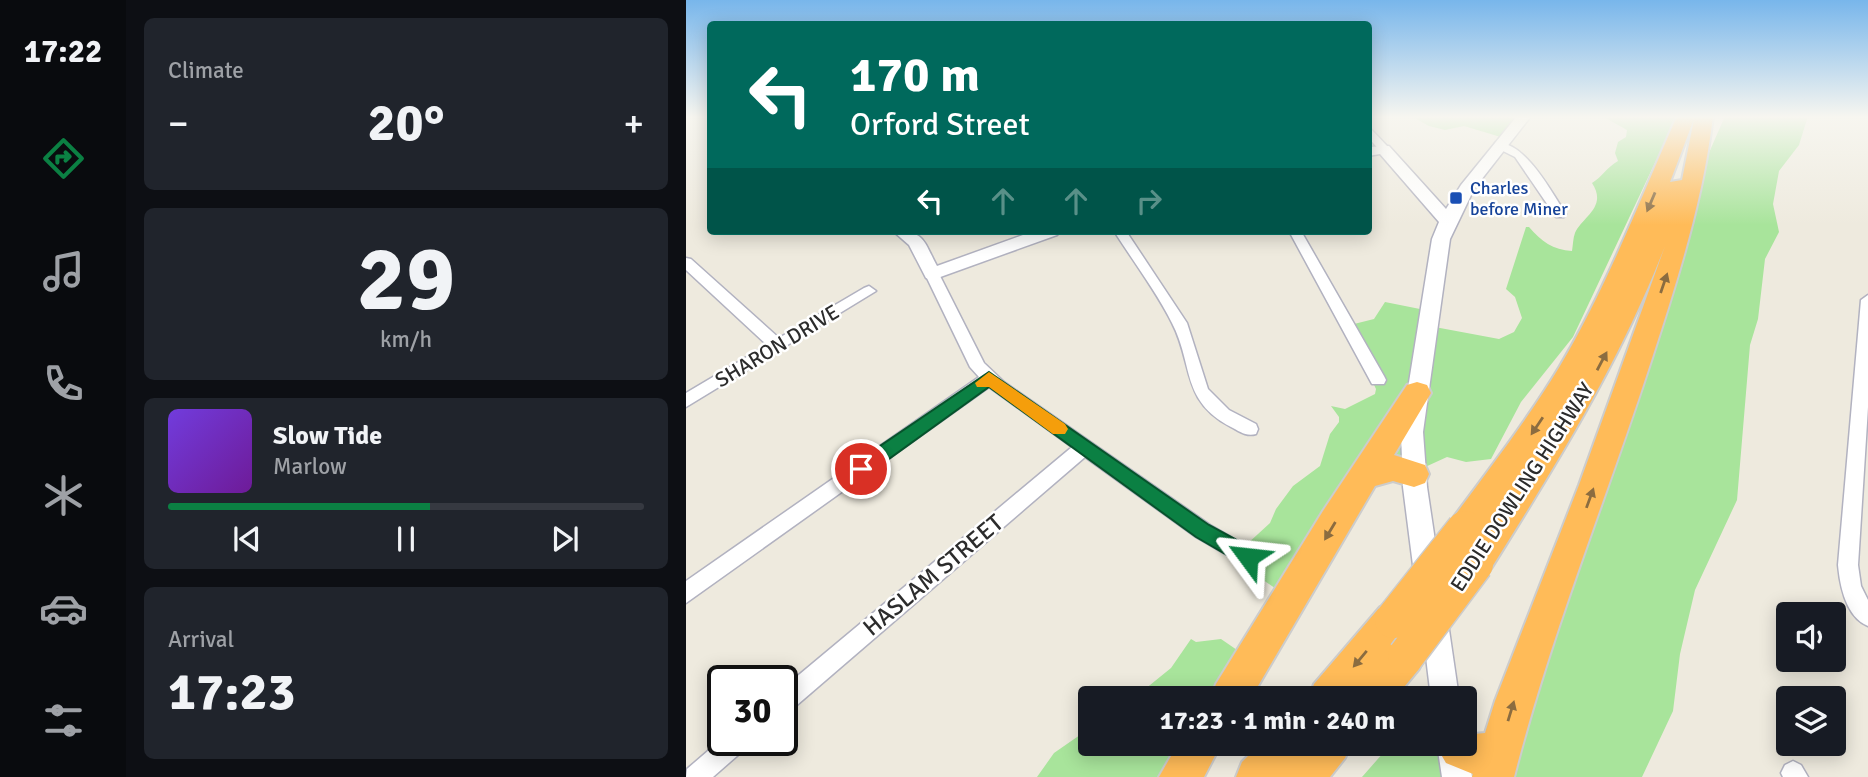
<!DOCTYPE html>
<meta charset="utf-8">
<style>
:root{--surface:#171b24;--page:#20242c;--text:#f1f3f6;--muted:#9ea1a6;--line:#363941;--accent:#0b8043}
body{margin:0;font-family:Signika,sans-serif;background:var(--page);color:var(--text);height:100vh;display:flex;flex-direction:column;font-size:26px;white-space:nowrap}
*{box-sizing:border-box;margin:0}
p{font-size:23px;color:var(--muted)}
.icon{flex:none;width:38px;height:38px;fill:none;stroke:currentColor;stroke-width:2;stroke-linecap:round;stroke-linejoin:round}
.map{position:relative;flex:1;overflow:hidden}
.sheet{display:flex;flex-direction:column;gap:18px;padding:18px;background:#0d0f14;width:560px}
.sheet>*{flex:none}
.hud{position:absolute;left:21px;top:21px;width:665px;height:214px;border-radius:7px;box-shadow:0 4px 18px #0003;background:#00695c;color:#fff;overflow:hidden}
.controls{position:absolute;left:1090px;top:602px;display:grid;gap:14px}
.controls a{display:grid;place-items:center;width:70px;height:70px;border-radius:7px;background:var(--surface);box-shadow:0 4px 18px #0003;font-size:35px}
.speed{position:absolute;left:21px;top:665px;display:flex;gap:14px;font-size:35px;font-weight:700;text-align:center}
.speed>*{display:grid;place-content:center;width:91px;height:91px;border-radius:50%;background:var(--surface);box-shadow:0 4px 18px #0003;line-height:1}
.speed .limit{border:4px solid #111;border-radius:10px;background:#fff;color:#111}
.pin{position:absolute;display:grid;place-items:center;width:60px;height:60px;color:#fff;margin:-30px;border:4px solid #fff;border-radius:50%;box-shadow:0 2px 7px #0007}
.me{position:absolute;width:77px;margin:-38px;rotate:300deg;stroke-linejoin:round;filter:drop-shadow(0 0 5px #0008)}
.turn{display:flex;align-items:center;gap:24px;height:147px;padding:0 28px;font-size:32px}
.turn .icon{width:91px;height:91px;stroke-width:2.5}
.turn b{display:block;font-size:49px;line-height:60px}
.lanes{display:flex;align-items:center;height:66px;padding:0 28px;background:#0003;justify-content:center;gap:35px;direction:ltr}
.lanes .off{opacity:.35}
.big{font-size:52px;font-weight:700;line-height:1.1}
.sheet .tile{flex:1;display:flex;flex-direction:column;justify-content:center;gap:10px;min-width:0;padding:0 24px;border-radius:10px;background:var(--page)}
.sheet .dial{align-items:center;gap:0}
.dial b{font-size:91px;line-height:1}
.song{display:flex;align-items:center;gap:21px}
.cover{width:84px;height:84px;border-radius:10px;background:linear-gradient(135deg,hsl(260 70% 55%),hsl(280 70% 35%))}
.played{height:7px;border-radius:4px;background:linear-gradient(90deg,var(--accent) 55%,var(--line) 55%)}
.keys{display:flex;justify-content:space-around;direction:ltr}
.heat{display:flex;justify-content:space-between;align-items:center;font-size:38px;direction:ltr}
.trip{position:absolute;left:392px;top:686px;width:399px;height:70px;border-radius:7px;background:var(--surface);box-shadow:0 4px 18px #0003;font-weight:700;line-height:70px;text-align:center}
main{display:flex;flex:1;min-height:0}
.dock{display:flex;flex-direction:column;width:126px;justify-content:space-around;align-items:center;background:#090b0e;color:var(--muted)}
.dock .icon{width:49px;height:49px}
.dock .selected{color:var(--accent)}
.dock b{font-size:32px;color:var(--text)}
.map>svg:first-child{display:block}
.green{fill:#a8e49b}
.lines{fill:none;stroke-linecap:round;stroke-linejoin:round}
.street-casing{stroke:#b2b2c0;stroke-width:3}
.secondary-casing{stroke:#b2b2c0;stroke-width:3}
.highway-casing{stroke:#ccc;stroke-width:4}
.street{fill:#fff;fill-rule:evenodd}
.secondary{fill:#fff;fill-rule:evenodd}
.highway{fill:#ffbb58;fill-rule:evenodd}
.highway-bridge-casing{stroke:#ccc;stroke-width:39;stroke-linecap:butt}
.highway-bridge{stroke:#ffbb58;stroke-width:36}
.oneway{fill:#8b6c40}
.route{fill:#0b8043;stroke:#07532c;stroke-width:2}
.slow{fill:#f59e0b}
.transit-dot{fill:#1a4fb4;stroke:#fff;stroke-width:2.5}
.labels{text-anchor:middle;stroke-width:5;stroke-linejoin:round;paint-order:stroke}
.far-transit-label{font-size:18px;fill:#164399;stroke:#fff;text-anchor:start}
.street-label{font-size:21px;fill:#2c2c2c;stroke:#fff}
.near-street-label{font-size:24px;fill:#2c2c2c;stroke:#fff}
</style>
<main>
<nav class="dock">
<b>17:22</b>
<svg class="icon selected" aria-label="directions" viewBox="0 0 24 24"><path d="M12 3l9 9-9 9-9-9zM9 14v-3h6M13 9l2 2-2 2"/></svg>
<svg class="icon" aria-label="music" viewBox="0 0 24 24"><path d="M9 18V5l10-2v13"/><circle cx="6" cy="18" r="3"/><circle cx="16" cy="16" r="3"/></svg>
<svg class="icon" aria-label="phone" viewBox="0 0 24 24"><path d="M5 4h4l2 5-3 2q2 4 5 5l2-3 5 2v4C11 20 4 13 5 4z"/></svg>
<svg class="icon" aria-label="climate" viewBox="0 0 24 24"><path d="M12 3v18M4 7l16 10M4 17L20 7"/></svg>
<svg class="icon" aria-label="car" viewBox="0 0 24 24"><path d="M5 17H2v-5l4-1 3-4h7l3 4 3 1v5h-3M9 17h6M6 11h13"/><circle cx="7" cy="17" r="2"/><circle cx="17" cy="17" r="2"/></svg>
<svg class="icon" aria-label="filters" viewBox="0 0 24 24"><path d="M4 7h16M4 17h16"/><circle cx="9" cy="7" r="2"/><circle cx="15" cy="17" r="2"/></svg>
</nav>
<section class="sheet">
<div class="tile"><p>Climate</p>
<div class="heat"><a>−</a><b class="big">20°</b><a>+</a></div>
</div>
<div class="tile dial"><b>29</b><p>km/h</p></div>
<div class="tile">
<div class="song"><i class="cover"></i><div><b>Slow Tide</b><p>Marlow</p></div></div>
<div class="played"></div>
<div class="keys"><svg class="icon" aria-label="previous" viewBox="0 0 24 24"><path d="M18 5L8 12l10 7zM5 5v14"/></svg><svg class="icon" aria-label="pause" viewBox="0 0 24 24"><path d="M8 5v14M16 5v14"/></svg><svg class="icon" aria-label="next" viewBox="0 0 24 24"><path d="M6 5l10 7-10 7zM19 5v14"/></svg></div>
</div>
<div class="tile"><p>Arrival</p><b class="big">17:23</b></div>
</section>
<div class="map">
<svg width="1182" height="777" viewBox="0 0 1182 777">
<rect width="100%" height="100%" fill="#eeeade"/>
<!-- green -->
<path class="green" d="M725 116H837L818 138 778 126 759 130 743 126Z
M916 116H991L887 337 835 402 805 459 780 462 761 457 726 473 707 458 598 594 568 574 548 556 584 523 590 509 607 486 634 466 644 434 653 422V417L645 406 659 409 689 394 690 389 660 326 688 319 699 302 739 310 738 325 813 339 828 332 836 318 829 297 820 289 840 227H843C855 241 867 250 886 251 887 245 887 238 889 233 896 217 922 207 906 183 916 177 921 167 932 161L929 153 932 142 940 137 941 130Z
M1039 116H1122L1113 145 1093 171 1087 204 1093 232 1079 259 1072 319 1064 345 1051 500 1009 590 994 654 987 711 956 777H676L705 744H766L789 776 1010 161 1022 155Z
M505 639 510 642 535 639 567 661 544 698H448L485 668Z
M404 728V744H516L495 777H351L368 753Z"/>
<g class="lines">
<defs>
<path id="street" d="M682 126 702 147V151H694L682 137Z
M809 143C838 139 866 193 880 214L878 217H870L829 157 809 147Z
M428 231H440L501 323 522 389 543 410 570 424 572 429 570 434C560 437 553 431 545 427 494 400 508 365 486 323 470 291 447 261 428 231Z
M603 231H615L698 376 700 380 698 384H686Z
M0 258 5 259 93 338 178 288 183 286 190 291 0 407V393L81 345 0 270Z
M246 269 253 274 298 363 318 382 524 525 569 551 571 557 569 563 562 566 555 563 510 537 399 457 104 711 96 714V689L386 447 303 387 0 603V581L293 377 284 367 239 274Z
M1182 295V407L1172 565 1175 586 1182 600V626C1160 617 1154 586 1152 565L1175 300Z
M37 738 63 740 60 748 27 777H0L1 769Z
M1107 761 1115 765 1122 777H1097L1095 773 1099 765Z"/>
<path id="secondary" d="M831 116H845L788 189 764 239 737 432 741 487 755 581 751 590 742 594 733 590 729 581 717 487 715 432 746 239 753 222 694 154 682 156V147L703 146 760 209 775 185Z
M207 231C239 231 237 240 251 266L348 231H374L371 235 246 280 240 278 223 245Z
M748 603 757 607 761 616 773 698H745L735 616 739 607Z
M779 739 786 777H756L751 744H779Z"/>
<path id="highway" d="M991 116H1027C1017 200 992 278 966 358 921 497 864 635 828 777H786L787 774 760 763 749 744H779V728L788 734 799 733 809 701 893 485 979 246C933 364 868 468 801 575L789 580 777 575 772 564 784 542 779 544 767 540 763 529 767 518C804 468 842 419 874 366 921 287 954 200 991 116ZM1008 119 996 180 984 182Z
M731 382 741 385 745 393 708 455 739 465 743 474 739 483 728 487 707 481 689 486 565 698H525L530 684 637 511 721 385Z
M707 602 720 607 725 620 714 640 720 637 733 643 739 656 733 669 709 698H623L628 684 694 607Z
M492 744H535L518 777H473Z
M574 744H665L659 758 644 777H550L556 762Z"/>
</defs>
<!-- street casing -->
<use href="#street" class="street-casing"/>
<!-- secondary casing -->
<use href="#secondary" class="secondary-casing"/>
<!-- highway casing -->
<use href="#highway" class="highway-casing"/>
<!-- street -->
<use href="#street" class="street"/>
<!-- secondary -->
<use href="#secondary" class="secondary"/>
<!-- highway -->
<use href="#highway" class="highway"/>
<defs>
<path id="highway-bridge" d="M707 620 779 529
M720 656 789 564"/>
</defs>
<!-- highway-bridge casing -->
<use href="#highway-bridge" class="highway-bridge-casing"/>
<!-- highway-bridge -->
<use href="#highway-bridge" class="highway-bridge"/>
</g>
<!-- one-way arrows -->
<defs><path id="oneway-solid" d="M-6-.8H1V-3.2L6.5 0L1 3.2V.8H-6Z" transform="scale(1.75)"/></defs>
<g class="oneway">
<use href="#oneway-solid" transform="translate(965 202) rotate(113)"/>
<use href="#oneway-solid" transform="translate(978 283) rotate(-71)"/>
<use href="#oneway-solid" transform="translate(916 361) rotate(-62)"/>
<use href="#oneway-solid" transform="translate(851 426) rotate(124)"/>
<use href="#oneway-solid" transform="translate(904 498) rotate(-70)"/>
<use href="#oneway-solid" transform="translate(644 531) rotate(121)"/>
<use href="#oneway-solid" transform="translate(674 659) rotate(130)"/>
<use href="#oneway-solid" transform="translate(825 711) rotate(-73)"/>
</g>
<!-- sky -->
<linearGradient id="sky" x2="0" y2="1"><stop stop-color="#78b6eb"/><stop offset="0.52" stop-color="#f7f6f0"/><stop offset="1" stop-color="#f7f6f0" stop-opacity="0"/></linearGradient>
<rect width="1182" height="225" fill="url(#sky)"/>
<!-- route -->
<path class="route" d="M303 372 523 525 569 550 572 557 569 563 562 566 555 563 510 537 303 387 182 474 175 476 169 474 167 469 169 463Z"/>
<!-- slow -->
<path class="slow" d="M303 372 379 424 382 429 379 434H367L303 387H291L289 383Z"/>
<!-- markers -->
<rect class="transit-dot" x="763" y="191" width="14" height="14" rx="3.5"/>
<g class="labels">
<!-- far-transit labels -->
<g class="far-transit-label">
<text x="784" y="194">Charles<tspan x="784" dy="21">before Miner</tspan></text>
</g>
<!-- street labels -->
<g class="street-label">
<text transform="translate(91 346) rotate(-31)" y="7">SHARON DRIVE</text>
<text transform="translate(836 487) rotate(-57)" y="7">EDDIE DOWLING HIGHWAY</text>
</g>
<!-- near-street labels -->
<g class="near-street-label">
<text transform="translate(247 575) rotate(-40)" y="8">HASLAM STREET</text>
</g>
</g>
</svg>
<div class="controls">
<a><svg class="icon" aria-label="sound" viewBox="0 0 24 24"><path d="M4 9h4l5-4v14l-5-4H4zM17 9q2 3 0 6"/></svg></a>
<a><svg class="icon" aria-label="layers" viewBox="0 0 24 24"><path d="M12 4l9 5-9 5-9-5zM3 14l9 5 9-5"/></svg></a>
</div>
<div class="speed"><div class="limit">30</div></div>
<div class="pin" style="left:175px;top:469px;background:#d93025"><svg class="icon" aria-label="arrive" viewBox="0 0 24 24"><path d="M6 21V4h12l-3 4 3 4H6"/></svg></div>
<svg class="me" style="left:562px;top:557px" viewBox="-20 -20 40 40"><path d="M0-17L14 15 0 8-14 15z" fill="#0b8043" stroke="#fff" stroke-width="4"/></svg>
<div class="trip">17:23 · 1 min · 240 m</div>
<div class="hud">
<div class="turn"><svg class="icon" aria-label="left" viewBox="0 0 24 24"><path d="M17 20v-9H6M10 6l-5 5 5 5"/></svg><div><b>170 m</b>Orford Street</div></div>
<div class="lanes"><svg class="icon" aria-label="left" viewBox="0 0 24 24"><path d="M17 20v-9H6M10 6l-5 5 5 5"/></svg><svg class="icon off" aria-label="ahead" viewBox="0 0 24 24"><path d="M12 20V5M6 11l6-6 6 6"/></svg><svg class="icon off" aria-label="ahead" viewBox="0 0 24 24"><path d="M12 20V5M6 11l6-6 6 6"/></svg><svg class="icon off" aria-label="right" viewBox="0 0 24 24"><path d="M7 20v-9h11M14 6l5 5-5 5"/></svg></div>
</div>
</div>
</main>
